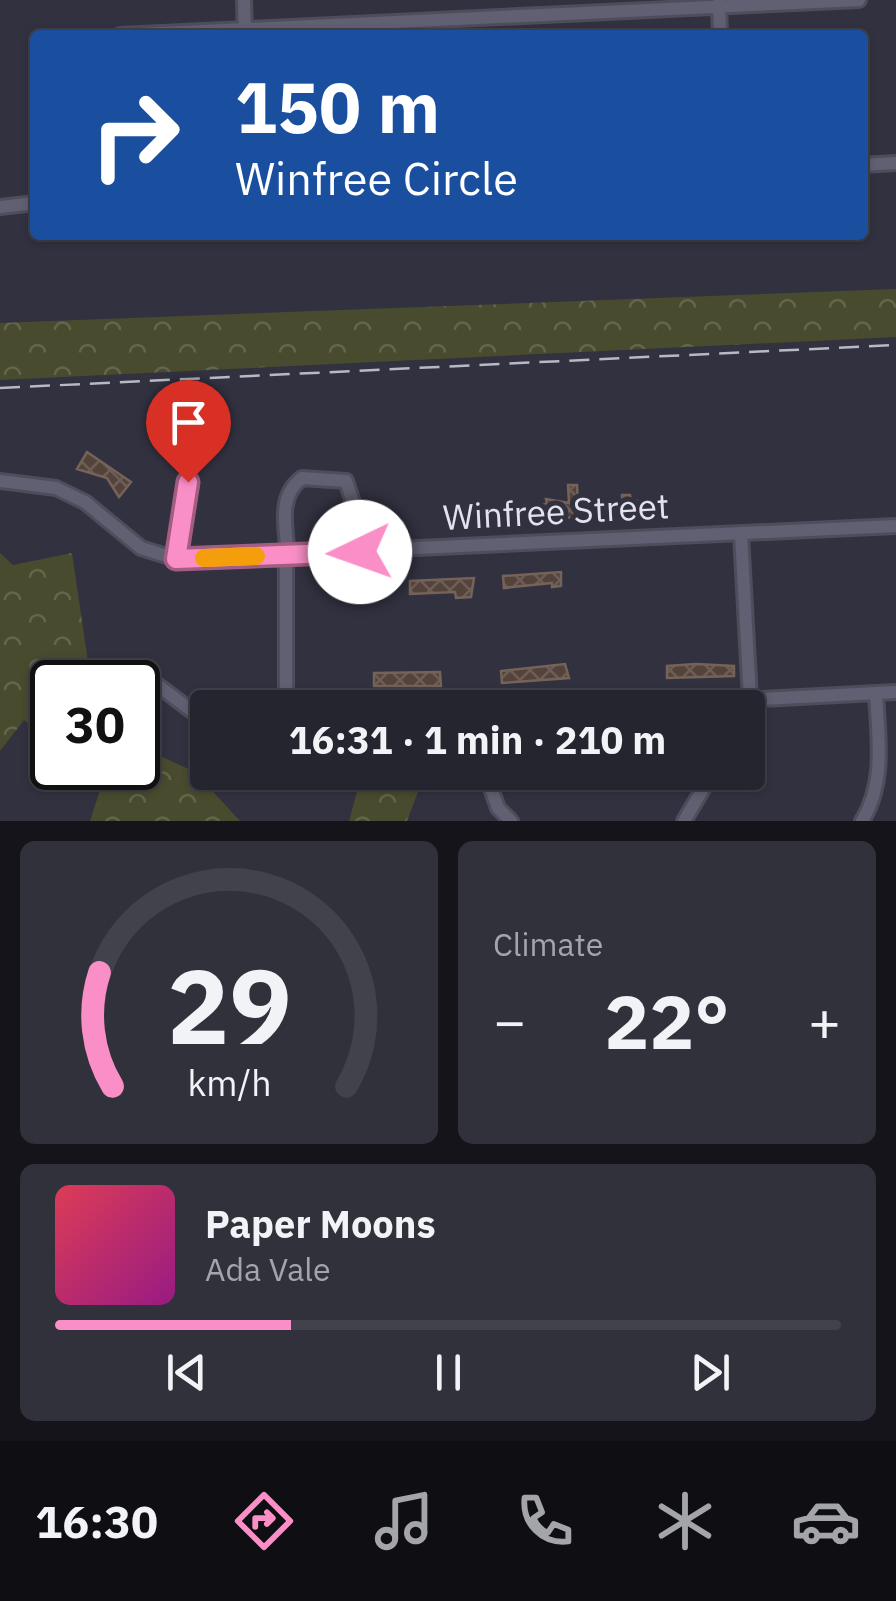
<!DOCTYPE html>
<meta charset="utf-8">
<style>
:root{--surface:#252530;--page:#31313c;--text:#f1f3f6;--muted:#a3a5ab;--line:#42424c;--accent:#fa8fc7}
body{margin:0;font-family:"IBM Plex Sans",sans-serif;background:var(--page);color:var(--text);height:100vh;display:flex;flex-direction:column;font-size:38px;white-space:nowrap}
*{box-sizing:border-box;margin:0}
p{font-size:32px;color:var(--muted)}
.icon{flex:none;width:55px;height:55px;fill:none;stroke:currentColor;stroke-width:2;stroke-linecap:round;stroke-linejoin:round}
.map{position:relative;height:821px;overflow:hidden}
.panel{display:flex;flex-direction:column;gap:20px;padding:20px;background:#14141a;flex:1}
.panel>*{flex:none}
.guide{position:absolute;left:30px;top:30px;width:838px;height:210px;border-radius:10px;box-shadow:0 2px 8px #0004,0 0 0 2px var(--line);background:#1a4fa0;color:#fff;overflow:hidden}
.speed{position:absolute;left:30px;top:660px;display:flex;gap:20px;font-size:50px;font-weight:700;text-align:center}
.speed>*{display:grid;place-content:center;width:130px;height:130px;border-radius:50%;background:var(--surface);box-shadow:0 2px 8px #0004,0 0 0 2px var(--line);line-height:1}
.speed .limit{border:5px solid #111;border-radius:15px;background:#fff;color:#111}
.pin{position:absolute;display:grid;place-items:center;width:85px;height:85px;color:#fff;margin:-102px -42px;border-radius:50% 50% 50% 0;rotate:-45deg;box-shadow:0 0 10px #0007}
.pin .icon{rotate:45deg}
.me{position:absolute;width:110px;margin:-55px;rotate:267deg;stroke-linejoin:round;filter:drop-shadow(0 0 8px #0008)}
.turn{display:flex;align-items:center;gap:35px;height:210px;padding:0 40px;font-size:45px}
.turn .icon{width:130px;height:130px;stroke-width:2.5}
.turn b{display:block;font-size:70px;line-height:85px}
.big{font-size:75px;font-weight:700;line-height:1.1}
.panel .widget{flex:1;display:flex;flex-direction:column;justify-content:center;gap:15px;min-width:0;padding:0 35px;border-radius:15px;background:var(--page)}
.panel .dial{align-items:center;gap:0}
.dial svg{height:260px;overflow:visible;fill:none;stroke:var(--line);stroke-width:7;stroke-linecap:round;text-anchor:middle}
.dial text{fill:var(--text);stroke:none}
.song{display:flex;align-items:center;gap:30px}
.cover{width:120px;height:120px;border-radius:15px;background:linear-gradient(135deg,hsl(350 70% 55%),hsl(310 70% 35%))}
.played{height:10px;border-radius:5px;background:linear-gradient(90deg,var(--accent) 30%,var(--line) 30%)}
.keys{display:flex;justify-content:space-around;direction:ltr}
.heat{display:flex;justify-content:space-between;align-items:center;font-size:55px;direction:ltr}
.panel .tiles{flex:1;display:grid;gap:20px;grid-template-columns:1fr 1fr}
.widget:last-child{grid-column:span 2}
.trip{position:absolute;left:190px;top:690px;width:575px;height:100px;border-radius:10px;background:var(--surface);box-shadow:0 2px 8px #0004,0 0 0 2px var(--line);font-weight:700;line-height:100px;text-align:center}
.dock{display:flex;height:160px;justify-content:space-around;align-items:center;background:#0f0f13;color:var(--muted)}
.dock .icon{width:70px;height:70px}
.dock .selected{color:var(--accent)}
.dock b{font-size:45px;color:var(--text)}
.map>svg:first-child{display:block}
.forest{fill:url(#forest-crowns)}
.building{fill:url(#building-cross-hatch);stroke:#756359;stroke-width:2.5}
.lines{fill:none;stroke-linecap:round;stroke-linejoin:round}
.minor-casing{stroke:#4e4d5b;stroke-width:18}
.minor{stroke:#606072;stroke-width:12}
.rail{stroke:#b9b9c5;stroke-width:2.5;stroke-dasharray:20 10;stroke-linecap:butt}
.route-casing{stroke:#a25d81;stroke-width:25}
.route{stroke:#fa8fc7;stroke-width:18}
.slow{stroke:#f59e0b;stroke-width:18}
.labels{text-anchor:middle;stroke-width:10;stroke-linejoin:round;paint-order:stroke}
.street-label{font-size:35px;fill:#e3e3ee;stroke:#313140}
</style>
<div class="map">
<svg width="896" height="821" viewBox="0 0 896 821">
<defs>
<pattern id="forest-crowns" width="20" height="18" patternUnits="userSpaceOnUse" patternTransform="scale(2.5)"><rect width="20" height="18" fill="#494b2e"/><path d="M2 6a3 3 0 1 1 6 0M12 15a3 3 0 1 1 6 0" fill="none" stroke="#63654d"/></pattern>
<pattern id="building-cross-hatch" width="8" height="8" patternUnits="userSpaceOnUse" patternTransform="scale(2.5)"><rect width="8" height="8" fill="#54433a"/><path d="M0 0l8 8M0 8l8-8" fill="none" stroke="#6c5e57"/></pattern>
</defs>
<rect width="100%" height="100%" fill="#313140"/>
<!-- forest -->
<path class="forest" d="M896 289V337L0 380V323Z
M0 553 13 565 72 553 91 682H52V744L24 720 0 751Z
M138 746 195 772 240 821H90L102 784 82 768H138Z
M360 781 421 784 407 821H349Z"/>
<!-- building -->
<path class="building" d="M87 452 131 482 119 497 107 478 77 469Z
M568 485H577L578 505H613L622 501V495H630L631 501H643V514L535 519 534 505 547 504 546 499 569 503Z
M561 572V586L552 587V583L504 588 503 576Z
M474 578 471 597 456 598 455 592 410 594V581Z
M565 664 569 678 502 683 501 671Z
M696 664 734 666V676L667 678V666Z
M440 672 441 686H374V673Z"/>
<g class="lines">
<defs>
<path id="minor" d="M244 0 245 33
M719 3 720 35
M120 35 859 0
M862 165 896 163
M0 207 35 203
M0 481 56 488 85 502 141 548 176 559 896 526
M741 534 750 699 748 715
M288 555C286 527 277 497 302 478L346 481 360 524 361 552
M176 559 188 483
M148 678 208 723
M286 708V555
M588 708 896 692
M485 772 498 808 511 821
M684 821 713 772
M862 821C886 783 878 736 876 693"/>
</defs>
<!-- minor casing -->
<use href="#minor" class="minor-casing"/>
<!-- minor -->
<use href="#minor" class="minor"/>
<!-- rail -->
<path class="rail" d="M0 388 896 345"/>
</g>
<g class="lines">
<defs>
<path id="route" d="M188 482 176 559 360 552"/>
</defs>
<!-- route casing -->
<use href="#route" class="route-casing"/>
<!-- route -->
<use href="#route" class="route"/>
<!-- slow -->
<path class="slow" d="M204 558 256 556"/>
</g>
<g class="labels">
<!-- street labels -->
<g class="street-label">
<text transform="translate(556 512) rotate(-3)" y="12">Winfree Street</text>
</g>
</g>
</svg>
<div class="speed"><div class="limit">30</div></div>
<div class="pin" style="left:188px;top:482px;background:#d93025"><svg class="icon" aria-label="arrive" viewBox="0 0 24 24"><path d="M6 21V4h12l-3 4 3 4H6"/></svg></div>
<svg class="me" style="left:360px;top:552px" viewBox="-20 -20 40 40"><circle r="19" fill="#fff"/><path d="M0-13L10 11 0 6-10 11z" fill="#fa8fc7"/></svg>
<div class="trip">16:31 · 1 min · 210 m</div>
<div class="guide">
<div class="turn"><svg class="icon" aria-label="right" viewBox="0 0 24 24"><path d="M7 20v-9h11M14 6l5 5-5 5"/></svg><div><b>150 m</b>Winfree Circle</div></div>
</div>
</div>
<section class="panel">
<div class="tiles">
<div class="widget dial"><svg viewBox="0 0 100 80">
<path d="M14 69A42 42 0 1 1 86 69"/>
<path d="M14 69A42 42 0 0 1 10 34" stroke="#fa8fc7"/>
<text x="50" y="56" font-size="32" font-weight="700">29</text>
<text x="50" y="72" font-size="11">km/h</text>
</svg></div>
<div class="widget"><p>Climate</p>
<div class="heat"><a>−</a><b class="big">22°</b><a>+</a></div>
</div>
<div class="widget">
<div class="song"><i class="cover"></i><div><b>Paper Moons</b><p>Ada Vale</p></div></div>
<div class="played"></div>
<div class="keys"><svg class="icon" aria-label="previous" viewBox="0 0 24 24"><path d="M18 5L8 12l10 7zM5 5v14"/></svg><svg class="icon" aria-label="pause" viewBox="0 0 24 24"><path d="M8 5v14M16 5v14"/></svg><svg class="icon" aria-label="next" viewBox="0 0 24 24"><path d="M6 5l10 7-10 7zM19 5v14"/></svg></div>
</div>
</div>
</section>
<nav class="dock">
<b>16:30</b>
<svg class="icon selected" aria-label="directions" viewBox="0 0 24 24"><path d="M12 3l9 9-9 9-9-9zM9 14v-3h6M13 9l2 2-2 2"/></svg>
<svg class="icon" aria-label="music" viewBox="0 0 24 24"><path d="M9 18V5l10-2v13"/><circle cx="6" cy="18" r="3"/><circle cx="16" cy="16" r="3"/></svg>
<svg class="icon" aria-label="phone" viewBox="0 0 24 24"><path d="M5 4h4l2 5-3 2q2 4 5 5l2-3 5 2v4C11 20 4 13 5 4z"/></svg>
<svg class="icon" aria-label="climate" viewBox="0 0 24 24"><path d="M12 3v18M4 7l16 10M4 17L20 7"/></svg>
<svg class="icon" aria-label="car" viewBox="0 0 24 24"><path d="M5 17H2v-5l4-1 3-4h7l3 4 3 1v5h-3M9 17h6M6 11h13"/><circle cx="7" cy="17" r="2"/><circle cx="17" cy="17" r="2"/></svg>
</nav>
